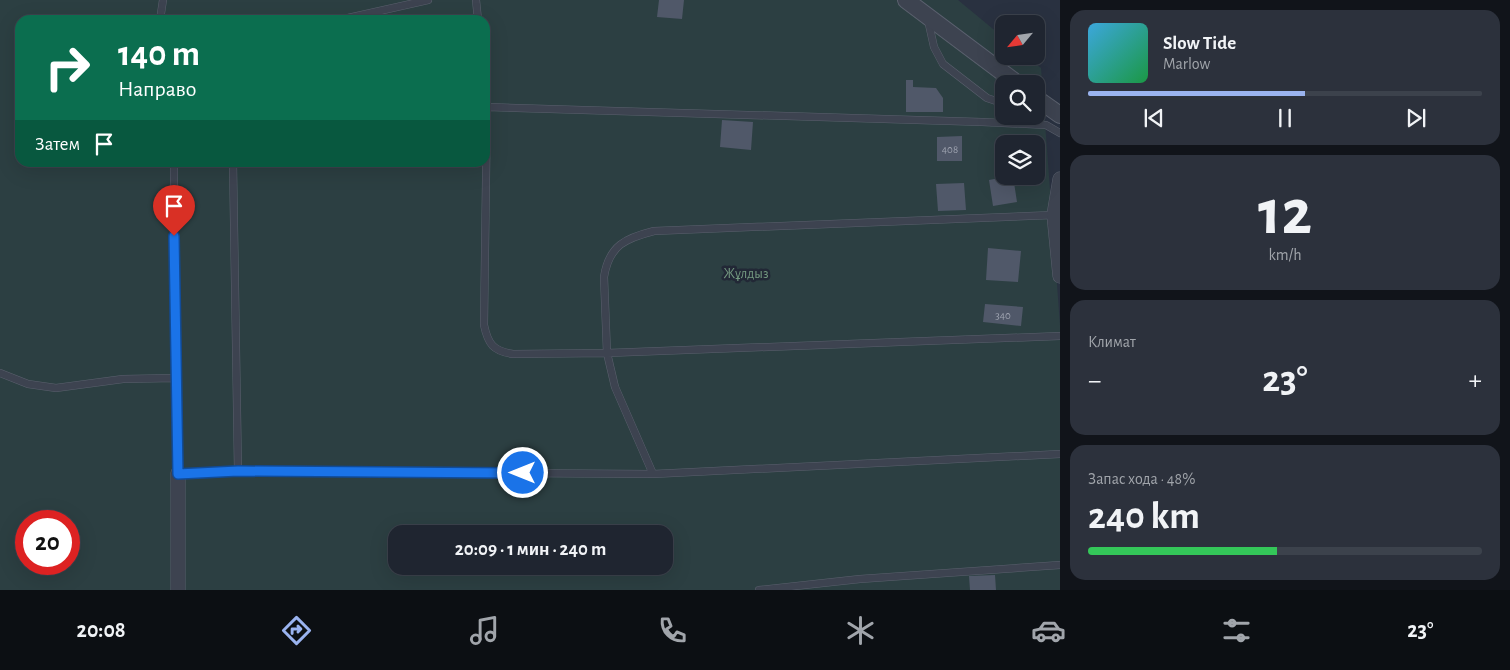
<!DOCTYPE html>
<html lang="ru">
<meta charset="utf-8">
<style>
:root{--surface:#1f2530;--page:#2c313c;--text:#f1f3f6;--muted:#a1a5ab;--line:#3c424c;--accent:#9ab3ef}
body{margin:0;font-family:"Alegreya Sans",sans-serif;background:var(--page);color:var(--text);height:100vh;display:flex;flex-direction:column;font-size:19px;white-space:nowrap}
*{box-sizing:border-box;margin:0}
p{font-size:16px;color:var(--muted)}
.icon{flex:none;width:28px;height:28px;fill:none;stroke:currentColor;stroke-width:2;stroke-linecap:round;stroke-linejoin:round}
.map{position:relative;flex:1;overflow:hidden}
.side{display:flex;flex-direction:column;gap:10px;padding:10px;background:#11141a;width:450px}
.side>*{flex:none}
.hud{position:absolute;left:15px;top:15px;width:475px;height:152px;border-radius:15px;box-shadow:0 5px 20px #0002,0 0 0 1px var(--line);background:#0b6e4f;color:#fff;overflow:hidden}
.needle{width:32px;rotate:241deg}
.tools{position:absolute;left:995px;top:15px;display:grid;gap:10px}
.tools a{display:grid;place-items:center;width:50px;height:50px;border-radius:10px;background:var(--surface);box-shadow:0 5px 20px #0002,0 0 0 1px var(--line);font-size:25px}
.speed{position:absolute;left:15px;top:510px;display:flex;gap:10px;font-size:25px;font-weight:700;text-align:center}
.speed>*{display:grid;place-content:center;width:65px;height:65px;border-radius:50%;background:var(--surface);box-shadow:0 5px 20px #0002,0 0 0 1px var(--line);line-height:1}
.speed .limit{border:8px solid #d22;background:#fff;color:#111}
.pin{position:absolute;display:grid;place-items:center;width:42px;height:42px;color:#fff;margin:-51px -21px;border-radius:50% 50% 50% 0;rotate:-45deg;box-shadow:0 0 5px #0007}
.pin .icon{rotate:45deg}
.me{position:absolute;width:55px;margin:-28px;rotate:270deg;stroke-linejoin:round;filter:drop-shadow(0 0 4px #0008)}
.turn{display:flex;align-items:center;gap:18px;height:105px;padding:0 20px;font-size:22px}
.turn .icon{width:65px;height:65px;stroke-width:2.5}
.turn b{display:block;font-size:35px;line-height:42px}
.then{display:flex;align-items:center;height:48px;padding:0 20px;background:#0003;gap:10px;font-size:19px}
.big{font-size:38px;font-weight:700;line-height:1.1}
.side .card{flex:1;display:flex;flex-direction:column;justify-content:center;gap:8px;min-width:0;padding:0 18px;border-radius:15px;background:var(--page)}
.side .dial{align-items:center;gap:0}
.dial b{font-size:65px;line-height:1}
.song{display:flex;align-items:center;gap:15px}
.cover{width:60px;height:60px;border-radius:8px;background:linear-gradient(135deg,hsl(200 70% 55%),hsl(140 70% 35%))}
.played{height:5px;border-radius:2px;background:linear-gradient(90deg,var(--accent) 55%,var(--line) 55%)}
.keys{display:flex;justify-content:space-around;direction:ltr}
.heat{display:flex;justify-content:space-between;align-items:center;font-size:28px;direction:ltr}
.charge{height:8px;border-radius:4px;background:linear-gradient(90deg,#34c759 48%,var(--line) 0)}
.trip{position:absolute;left:388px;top:525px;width:285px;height:50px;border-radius:15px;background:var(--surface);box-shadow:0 5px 20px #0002,0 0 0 1px var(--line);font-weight:700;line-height:50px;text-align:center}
.menu{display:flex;height:80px;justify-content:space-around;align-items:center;background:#0c0f13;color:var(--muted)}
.menu .icon{width:35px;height:35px}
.menu .active{color:var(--accent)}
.menu b{font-size:22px;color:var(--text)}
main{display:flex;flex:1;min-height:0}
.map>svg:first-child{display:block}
.green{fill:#2c3f42;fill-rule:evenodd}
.building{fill:#505869}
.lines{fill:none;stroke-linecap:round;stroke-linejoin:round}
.service-casing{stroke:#5b616e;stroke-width:8}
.minor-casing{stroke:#5b616e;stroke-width:15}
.tertiary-casing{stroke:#5b616e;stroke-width:18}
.service{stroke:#3d4350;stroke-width:7}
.minor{stroke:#3d4350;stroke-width:14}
.tertiary{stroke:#3d4350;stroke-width:16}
.route-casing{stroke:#114b97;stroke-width:12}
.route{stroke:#1a73e8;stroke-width:9}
.labels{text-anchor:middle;stroke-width:5;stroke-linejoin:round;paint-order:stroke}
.number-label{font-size:11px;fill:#a0a5b2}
.park-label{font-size:14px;fill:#749980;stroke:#222836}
</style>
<main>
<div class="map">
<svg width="1060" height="590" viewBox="0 0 1060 590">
<rect width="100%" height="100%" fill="#293140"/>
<!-- green -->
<path class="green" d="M0 0H958L1004 38V56H1026L1041 68 1060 325V590H0ZM20 20H485V162H20ZM1004 84H1036V116H1004ZM1004 144H1036V176H1004ZM26 521H69V564H26ZM396 534H664V566H396Z"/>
<!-- building -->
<path class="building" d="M659 0H684L682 19 657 17Z
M906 80H913V87L936 88 943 98V112H906Z
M722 120 753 122 751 150 720 147Z
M962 136V161H937V137Z
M1010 176H1013L1017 202 993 206 989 180Z
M964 183 966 210 938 211 936 184Z
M988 248 1021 251 1018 282 986 280Z
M985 304 1023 307 1021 326 983 322Z
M995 575 996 590H970L969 576Z"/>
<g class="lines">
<defs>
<path id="service" d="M476 0 478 20
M160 20 163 0
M339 20 428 0
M928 20 934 47 943 64 987 98 996 101H1004
M485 86 487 107 982 122 1046 125 1060 133
M485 107H487L484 325C488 344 493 351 513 354L607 353 615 387 653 474 1060 454
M174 162V288L178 473 238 471
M233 162 238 471 653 474
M1054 215 654 231C626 238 609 245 604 277L607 353 1060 336
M0 373 28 384 56 388 123 379 175 378
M759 590 860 579 1060 565"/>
<path id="minor" d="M1060 179 1054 215 1060 276
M178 473V590"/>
<path id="tertiary" d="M906 0 1018 84
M1036 98 1060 115"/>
</defs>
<!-- service casing -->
<use href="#service" class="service-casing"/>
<!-- minor casing -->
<use href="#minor" class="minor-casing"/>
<!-- tertiary casing -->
<use href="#tertiary" class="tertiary-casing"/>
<!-- service -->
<use href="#service" class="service"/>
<!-- minor -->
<use href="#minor" class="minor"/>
<!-- tertiary -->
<use href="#tertiary" class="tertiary"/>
</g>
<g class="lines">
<defs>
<path id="route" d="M174 236 178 474 238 471 523 473"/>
</defs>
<!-- route casing -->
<use href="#route" class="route-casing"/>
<!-- route -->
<use href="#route" class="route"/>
</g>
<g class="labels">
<!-- number labels -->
<g class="number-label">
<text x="950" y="153">408</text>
<text x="1003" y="319">340</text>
</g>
<!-- park labels -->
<g class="park-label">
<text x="746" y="278">Жұлдыз</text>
</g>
</g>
</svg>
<div class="tools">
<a><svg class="needle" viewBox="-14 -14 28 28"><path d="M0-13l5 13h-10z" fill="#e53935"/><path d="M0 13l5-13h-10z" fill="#a1a5ab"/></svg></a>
<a><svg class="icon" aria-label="search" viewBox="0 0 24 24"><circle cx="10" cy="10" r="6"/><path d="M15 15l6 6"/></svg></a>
<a><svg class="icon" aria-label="layers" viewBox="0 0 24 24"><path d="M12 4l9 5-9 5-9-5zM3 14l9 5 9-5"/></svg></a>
</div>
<div class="speed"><div class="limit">20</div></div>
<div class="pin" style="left:174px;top:236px;background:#d93025"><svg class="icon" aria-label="arrive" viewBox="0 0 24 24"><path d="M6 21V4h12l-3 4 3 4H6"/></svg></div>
<svg class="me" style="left:523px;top:473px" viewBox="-20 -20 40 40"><circle r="17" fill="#1a73e8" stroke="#fff" stroke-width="3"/><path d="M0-11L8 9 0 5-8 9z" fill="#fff"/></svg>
<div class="trip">20:09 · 1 мин · 240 m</div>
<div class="hud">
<div class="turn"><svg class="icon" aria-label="right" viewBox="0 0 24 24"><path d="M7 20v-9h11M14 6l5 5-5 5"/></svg><div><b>140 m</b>Направо</div></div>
<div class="then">Затем<svg class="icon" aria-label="arrive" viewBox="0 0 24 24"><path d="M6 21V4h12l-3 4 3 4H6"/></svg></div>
</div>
</div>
<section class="side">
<div class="card">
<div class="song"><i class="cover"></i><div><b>Slow Tide</b><p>Marlow</p></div></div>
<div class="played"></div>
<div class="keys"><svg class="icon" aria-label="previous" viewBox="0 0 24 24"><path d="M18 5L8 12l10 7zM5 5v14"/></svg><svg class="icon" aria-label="pause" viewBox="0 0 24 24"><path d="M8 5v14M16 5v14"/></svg><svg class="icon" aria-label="next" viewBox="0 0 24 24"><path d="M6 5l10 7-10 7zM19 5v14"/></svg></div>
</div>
<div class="card dial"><b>12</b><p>km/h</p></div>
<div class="card"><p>Климат</p>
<div class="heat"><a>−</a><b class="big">23°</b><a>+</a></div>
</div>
<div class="card"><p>Запас хода · 48%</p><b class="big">240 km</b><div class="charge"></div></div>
</section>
</main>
<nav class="menu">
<b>20:08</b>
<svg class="icon active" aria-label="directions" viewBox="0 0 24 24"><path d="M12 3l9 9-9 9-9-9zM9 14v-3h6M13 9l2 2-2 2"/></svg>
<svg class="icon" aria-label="music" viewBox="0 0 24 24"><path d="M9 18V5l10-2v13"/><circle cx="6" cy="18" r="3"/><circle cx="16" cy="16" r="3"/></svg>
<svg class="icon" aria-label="phone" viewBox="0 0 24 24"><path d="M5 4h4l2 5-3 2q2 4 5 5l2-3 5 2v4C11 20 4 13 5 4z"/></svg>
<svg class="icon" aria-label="climate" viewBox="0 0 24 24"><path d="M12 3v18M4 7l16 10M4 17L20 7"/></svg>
<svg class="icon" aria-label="car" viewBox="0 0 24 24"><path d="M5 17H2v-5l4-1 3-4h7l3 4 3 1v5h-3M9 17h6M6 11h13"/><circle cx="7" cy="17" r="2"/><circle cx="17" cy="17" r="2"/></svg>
<svg class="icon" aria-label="filters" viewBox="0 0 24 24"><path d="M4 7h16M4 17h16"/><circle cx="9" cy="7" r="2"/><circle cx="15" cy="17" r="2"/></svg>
<b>23°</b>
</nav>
